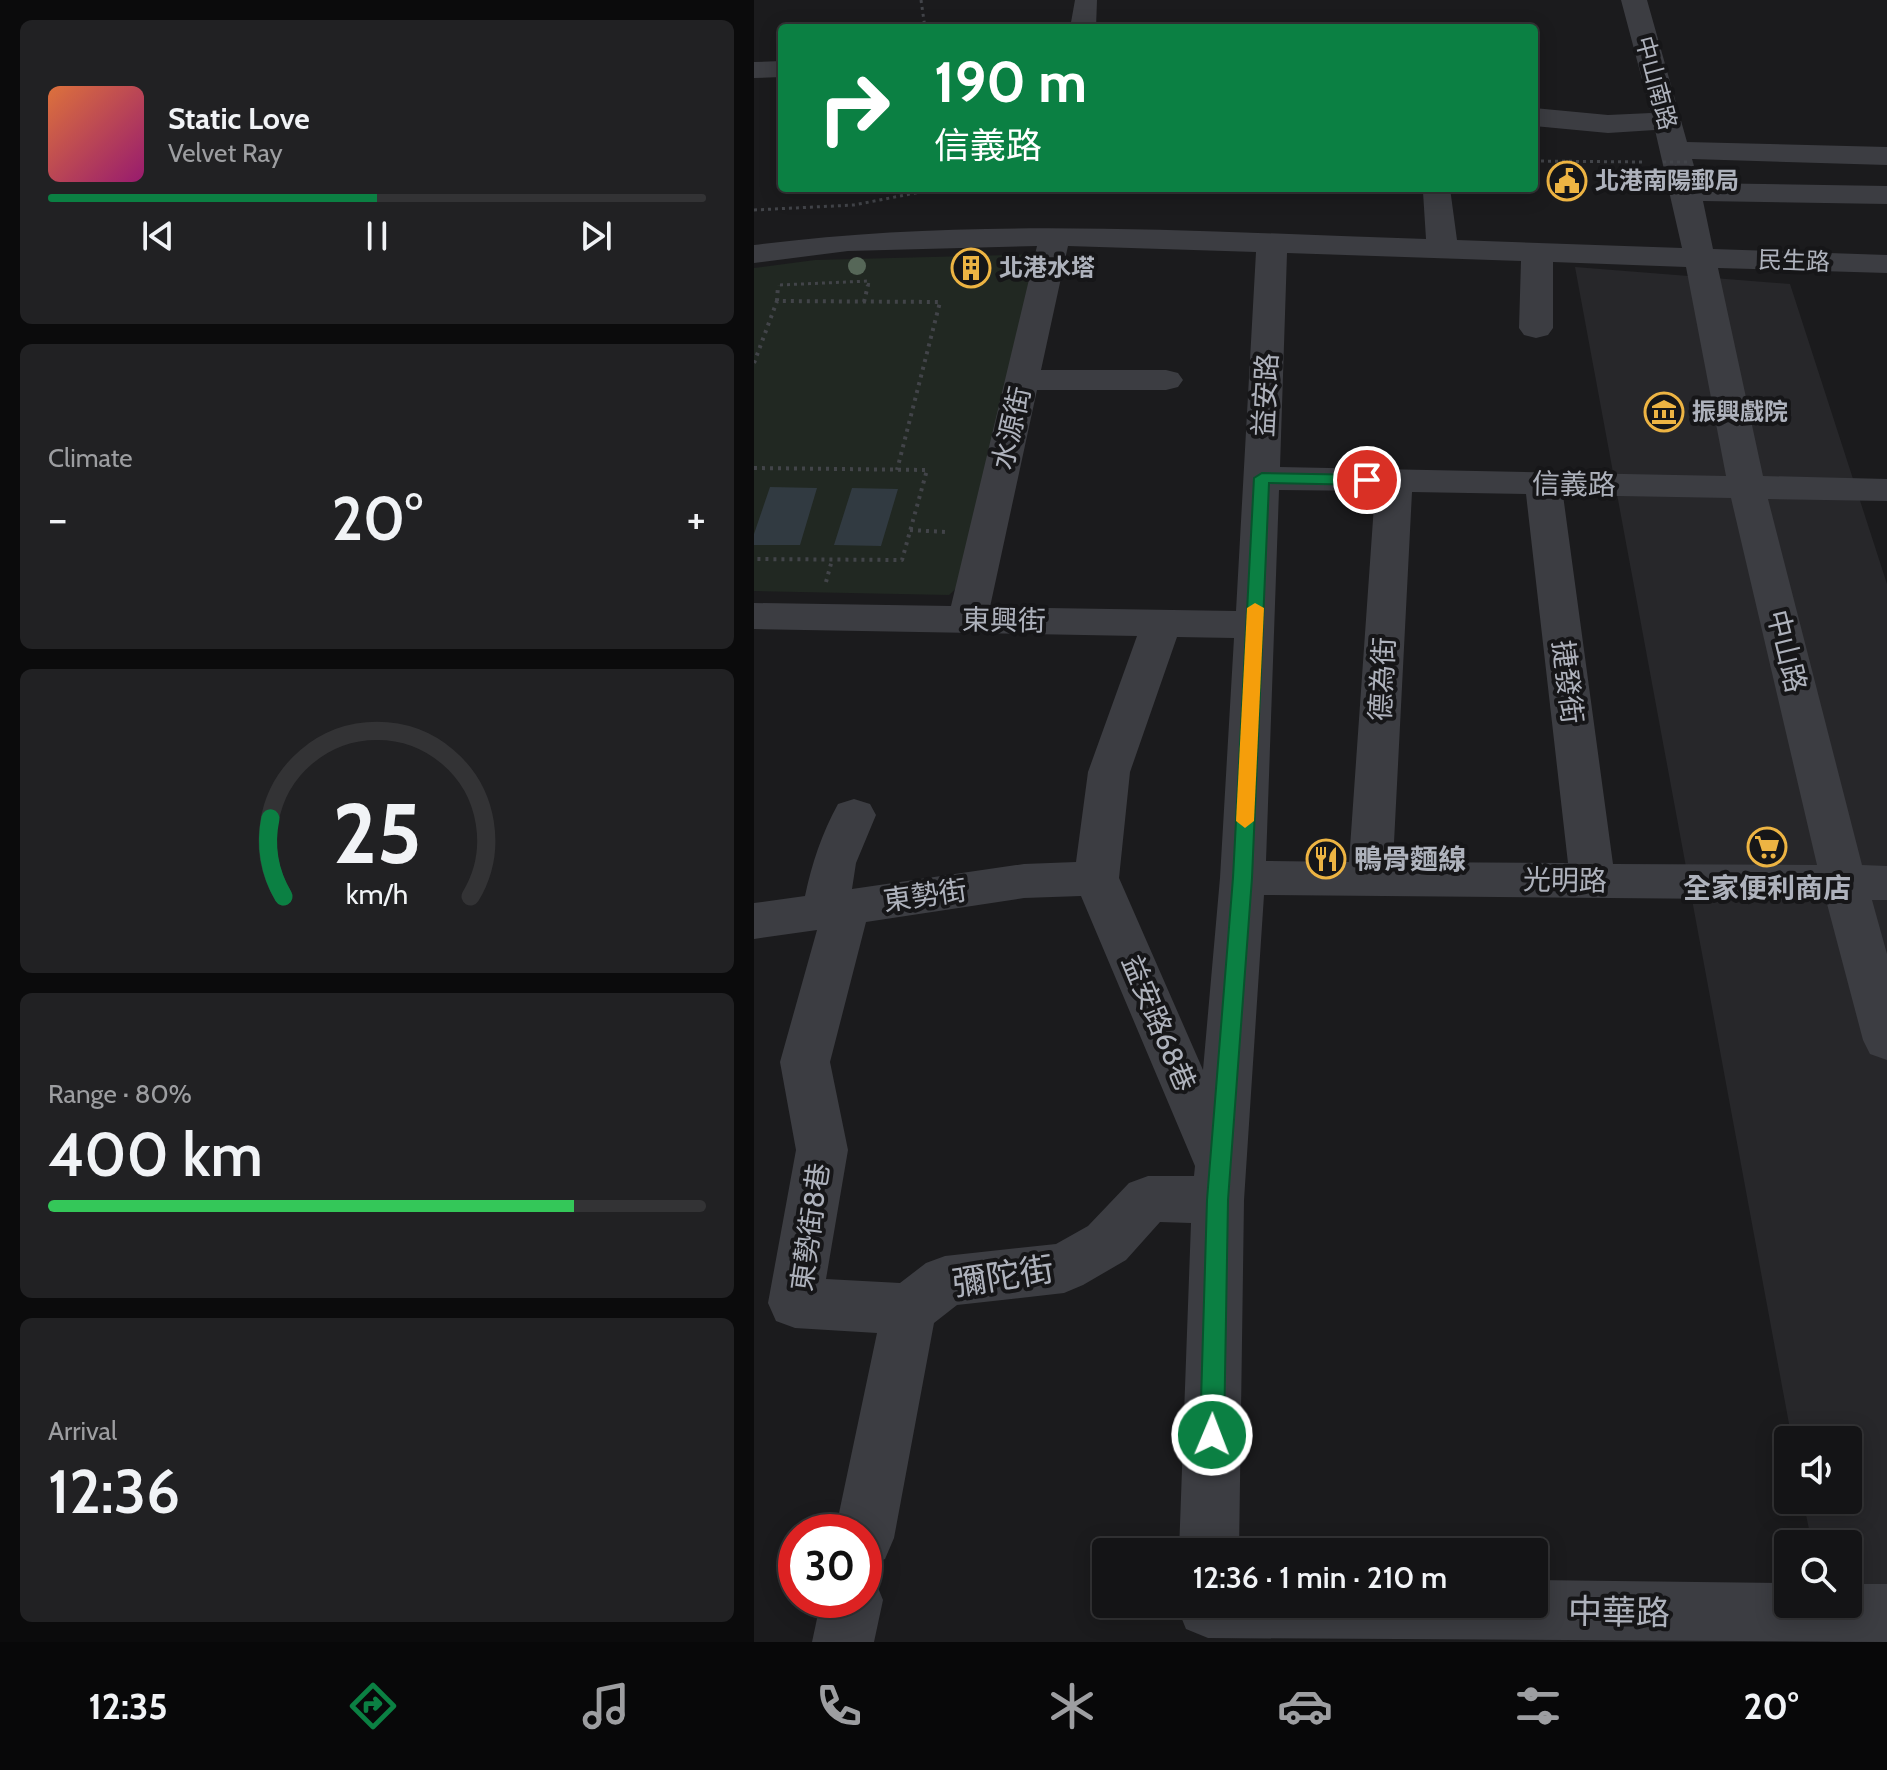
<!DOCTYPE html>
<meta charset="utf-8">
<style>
:root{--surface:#141416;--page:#212123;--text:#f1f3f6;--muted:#9d9ea1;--line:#333335;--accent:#0b8043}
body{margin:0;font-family:Cabin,"Noto Sans TC",sans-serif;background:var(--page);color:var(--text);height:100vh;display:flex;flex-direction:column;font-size:30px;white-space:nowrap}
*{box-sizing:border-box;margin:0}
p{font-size:26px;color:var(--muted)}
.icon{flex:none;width:44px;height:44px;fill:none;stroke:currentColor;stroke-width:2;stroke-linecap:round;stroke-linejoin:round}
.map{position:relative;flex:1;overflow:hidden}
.side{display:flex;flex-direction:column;gap:20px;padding:20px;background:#0b0b0c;width:754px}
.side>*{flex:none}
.banner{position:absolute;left:24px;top:24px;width:760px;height:168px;border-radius:8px;box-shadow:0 4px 20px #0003,0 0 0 2px var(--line);background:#0b8043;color:#fff;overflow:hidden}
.buttons{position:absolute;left:1020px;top:1426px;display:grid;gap:16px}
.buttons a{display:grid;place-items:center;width:88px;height:88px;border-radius:8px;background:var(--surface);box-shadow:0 4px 20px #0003,0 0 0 2px var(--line);font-size:40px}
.speed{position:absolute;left:24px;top:1514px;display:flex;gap:16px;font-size:40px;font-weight:700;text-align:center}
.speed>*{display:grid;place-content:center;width:104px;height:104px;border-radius:50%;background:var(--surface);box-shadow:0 4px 20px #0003,0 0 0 2px var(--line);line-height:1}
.speed .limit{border:12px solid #d22;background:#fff;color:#111}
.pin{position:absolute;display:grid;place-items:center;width:68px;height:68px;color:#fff;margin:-34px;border:4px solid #fff;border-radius:50%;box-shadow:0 2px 8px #0007}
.me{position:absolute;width:88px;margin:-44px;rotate:1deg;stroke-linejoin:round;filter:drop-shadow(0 0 6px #0008)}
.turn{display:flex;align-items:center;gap:28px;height:168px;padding:0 24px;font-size:36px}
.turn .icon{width:104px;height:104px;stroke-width:2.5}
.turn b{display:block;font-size:56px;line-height:68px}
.big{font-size:60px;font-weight:600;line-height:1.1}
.side .card{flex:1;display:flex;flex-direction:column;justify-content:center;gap:12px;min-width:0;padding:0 28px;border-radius:12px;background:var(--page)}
.side .dial{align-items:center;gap:0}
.dial svg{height:208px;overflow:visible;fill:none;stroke:var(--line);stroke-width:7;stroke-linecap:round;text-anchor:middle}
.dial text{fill:var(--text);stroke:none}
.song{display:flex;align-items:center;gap:24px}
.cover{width:96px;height:96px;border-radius:12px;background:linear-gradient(135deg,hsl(20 70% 55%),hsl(320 70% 35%))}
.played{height:8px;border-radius:4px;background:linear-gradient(90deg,var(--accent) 50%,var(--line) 50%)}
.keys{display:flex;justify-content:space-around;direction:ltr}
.heat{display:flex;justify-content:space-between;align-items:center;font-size:44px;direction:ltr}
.charge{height:12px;border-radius:6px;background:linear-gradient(90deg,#34c759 80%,var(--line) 0)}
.trip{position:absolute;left:338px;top:1538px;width:456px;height:80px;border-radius:8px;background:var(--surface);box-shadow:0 4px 20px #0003,0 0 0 2px var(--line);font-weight:600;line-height:80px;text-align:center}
.menu{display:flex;height:128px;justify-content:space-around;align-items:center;background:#080809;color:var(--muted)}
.menu .icon{width:56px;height:56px}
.menu .current{color:var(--accent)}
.menu b{font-size:36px;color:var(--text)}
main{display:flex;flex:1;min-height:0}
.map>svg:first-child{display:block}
.built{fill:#27272a}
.green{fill:#212822}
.water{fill:#313a41}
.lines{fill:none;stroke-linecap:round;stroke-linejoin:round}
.path-far1{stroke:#424449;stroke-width:3;stroke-dasharray:3 4;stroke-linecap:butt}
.path{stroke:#424449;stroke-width:4;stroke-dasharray:3 5;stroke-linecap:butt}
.minor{fill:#3c3d42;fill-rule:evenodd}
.path-bridge{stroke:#424449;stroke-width:3;stroke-dasharray:3 4;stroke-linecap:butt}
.tree{fill:#566758}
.route{fill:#0b8043;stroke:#07532c;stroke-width:2}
.slow{fill:#f59e0b}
.labels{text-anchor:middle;stroke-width:8;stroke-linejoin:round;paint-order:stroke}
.far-street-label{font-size:24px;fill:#aeb2bc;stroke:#161618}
.far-poi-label{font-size:24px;font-weight:bold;fill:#aeb2bc;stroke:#161618;text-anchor:start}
.street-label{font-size:28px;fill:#aeb2bc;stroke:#161618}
.poi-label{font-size:28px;font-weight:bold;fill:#aeb2bc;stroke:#161618;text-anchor:start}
.near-street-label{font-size:34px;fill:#aeb2bc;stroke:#161618}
</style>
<main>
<section class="side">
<div class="card">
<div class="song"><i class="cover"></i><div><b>Static Love</b><p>Velvet Ray</p></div></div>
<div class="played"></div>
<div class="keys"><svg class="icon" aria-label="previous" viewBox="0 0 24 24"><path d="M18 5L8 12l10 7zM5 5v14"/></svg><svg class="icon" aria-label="pause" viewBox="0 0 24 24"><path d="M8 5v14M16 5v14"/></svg><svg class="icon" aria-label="next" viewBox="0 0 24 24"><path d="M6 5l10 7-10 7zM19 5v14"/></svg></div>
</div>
<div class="card"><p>Climate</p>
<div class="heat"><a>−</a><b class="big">20°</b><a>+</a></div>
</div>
<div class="card dial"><svg viewBox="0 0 100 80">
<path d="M14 69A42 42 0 1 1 86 69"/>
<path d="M14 69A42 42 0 0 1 9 39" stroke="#0b8043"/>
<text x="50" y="56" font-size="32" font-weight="700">25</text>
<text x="50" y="72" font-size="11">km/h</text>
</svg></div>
<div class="card"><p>Range · 80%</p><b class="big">400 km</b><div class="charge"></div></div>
<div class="card"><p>Arrival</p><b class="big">12:36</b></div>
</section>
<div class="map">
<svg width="1133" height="1642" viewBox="0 0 1133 1642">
<rect width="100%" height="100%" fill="#1b1b1d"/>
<!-- built -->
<path class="built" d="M821 267 1036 284 1133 584V1642H1076L1069 1604H1094V1544H1058L1049 1500H1094V1440H1038Z"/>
<!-- green -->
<path class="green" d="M289 254 207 584 195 595 0 591V268L61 260Z"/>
<!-- water -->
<path class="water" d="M16 487 63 488 46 545H0V534Z
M98 488 144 489 127 546 80 545Z"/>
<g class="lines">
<!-- path-far1 -->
<path class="path-far1" d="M167 0 171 28
M780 161 888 162
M0 210 100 205 187 188
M26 285 115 281 114 287"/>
<!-- path -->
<path class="path" d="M23 301 24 285
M110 302 114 285
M0 363 23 301 186 302 143 470
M0 468 173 470 148 560 0 559
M156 530 192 532
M72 582 78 560"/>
<!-- minor -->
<path class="minor" d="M321 0H343L342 28H316Z
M867 0H893L933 142 1133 147V165L938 159 945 183 1133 186V204L949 201 959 249 1133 255V273L964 268 1009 476 1133 479V501L1014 499 1108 865 1133 866V900H1118L1133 954V1060L1116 1054 1109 1040 1072 900 510 895 490 1200 485 1552H425L437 1223 406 1222 372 1260 329 1285 310 1293 203 1305 180 1323 140 1538 131 1559 110 1568V1532H81L123 1333 41 1328 22 1321 14 1303 42 1150 26 1062 63 930 0 939V903L51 896C58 863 68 833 84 804L100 799 116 804 122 815 102 863 98 889 270 864 322 862 334 772 383 636 0 629V603L197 606 283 246 94 251 0 263V245C223 216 448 232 672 239L669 192 672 188H696L703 240 928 248 901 130 854 133 780 126V108L854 115 897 113ZM314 246 502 252 482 611 236 607 283 390H412L424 387 429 380 424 373 412 370H287ZM533 253 767 261 765 328 770 335 782 338 794 335 799 328V262L932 267 972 476 526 467ZM525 490 621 491 595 862 512 861ZM658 492 772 494 814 863 639 862ZM809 495 977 498 1063 865 859 864ZM423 637 480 638 466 878 449 1070 365 878 376 772ZM327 896 441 1166 440 1176H394L375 1183 334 1226 302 1244 191 1256 172 1263 146 1283 72 1279 94 1150 76 1062 112 922 270 898Z
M28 61V77L0 78V62Z
M110 1574 120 1578 129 1600 120 1642H58L67 1600H110Z
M780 1580 1034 1583V1604H1094V1584H1133V1642L454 1638 432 1629 423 1607 425 1604H780Z"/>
<!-- path-bridge -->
<path class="path-bridge" d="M909 162H936"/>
</g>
<!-- trees -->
<circle class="tree" cx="103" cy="266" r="9"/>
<!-- route -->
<path class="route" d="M508 473 613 475 621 480 613 485 515 483 498 878 474 1200 470 1435 466 1443 458 1446 450 1443 446 1435 453 1200 479 878 500 478Z"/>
<!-- slow -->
<path class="slow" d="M501 603 510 608 500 821 491 828 482 821 493 608Z"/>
<!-- icons -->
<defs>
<symbol id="civic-ring" viewBox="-11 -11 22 22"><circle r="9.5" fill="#161618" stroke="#edb443" stroke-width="1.5"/><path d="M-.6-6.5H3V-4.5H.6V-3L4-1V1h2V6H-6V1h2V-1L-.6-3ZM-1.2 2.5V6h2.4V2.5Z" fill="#edb443"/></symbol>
<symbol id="building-ring" viewBox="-11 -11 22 22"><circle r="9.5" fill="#161618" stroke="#edb443" stroke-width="1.5"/><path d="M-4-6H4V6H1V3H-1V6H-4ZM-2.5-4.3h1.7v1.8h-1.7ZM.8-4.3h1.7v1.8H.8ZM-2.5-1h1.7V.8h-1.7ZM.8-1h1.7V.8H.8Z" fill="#edb443"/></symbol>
<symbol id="museum-ring" viewBox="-11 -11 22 22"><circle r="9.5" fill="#161618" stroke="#edb443" stroke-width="1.5"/><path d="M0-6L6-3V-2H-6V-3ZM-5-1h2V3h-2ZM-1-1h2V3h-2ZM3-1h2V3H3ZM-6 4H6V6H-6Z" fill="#edb443"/></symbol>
<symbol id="supermarket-ring" viewBox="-11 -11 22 22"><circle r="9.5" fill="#161618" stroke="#edb443" stroke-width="1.5"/><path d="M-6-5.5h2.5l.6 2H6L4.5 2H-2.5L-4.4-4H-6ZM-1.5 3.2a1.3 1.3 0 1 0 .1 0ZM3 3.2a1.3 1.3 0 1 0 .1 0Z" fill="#edb443"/></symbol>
<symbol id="restaurant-ring" viewBox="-11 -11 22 22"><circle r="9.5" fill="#161618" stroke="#edb443" stroke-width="1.5"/><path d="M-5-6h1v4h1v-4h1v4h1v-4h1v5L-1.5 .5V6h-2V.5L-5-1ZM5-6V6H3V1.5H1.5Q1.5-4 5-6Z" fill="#edb443"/></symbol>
</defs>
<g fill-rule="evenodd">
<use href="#civic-ring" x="791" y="159" width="44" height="44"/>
<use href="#building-ring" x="195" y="246" width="44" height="44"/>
<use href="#museum-ring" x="888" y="390" width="44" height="44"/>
<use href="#supermarket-ring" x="991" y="825" width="44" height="44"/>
<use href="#restaurant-ring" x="550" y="837" width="44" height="44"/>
</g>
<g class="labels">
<!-- far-street labels -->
<g class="far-street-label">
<text transform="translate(902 83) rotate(75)" y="8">中山南路</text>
<text transform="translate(1040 261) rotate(2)" y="8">民生路</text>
</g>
<!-- far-poi labels -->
<g class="far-poi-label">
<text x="841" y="189">北港南陽郵局</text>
<text x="245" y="276">北港水塔</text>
<text x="938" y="420">振興戲院</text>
</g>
<!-- street labels -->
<g class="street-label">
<text transform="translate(511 395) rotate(-87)" y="10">益安路</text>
<text transform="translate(257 428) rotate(-77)" y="10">水源街</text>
<text transform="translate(820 484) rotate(1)" y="10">信義路</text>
<text transform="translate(250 620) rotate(1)" y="10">東興街</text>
<text transform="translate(1033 651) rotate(76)" y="10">中山路</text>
<text transform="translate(628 679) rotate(-87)" y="10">德為街</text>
<text transform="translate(814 682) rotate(83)" y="10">捷發街</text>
<text transform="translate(811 880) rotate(1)" y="10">光明路</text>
<text transform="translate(171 895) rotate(-8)" y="10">東勢街</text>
<text transform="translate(405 1023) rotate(67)" y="10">益安路68巷</text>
<text transform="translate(56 1227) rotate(-82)" y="10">東勢街8巷</text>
</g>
<!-- poi labels -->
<g class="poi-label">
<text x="600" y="869">鴨骨麵線</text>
<text x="1013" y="898" text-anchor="middle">全家便利商店</text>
</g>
<!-- near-street labels -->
<g class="near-street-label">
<text transform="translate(249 1276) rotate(-9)" y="12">彌陀街</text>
<text transform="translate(865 1612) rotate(1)" y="12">中華路</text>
</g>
</g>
</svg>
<div class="buttons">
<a><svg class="icon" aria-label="sound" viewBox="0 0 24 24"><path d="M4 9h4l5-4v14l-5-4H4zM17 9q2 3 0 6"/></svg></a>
<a><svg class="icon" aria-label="search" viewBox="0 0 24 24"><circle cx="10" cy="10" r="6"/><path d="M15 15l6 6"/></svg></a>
</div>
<div class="speed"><div class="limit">30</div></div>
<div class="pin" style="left:613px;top:480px;background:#d93025"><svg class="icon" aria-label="arrive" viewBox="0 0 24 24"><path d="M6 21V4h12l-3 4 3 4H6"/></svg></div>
<svg class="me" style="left:458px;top:1435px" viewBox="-20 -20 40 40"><circle r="17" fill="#0b8043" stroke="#fff" stroke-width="3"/><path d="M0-11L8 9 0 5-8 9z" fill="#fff"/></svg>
<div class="trip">12:36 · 1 min · 210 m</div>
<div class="banner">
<div class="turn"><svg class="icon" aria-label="right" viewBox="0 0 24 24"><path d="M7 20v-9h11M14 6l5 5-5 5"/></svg><div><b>190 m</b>信義路</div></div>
</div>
</div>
</main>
<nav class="menu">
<b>12:35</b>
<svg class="icon current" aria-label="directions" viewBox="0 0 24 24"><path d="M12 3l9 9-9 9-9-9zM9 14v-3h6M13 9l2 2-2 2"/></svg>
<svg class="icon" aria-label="music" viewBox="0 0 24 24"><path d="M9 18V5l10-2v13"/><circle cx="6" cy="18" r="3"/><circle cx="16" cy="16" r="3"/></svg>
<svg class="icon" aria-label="phone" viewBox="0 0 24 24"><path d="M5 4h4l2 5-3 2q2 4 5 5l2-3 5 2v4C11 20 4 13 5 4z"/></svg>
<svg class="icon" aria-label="climate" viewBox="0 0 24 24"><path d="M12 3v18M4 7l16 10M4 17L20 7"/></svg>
<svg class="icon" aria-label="car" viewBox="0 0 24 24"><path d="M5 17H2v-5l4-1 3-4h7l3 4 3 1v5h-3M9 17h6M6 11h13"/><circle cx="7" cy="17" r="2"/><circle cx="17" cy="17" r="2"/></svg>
<svg class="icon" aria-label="filters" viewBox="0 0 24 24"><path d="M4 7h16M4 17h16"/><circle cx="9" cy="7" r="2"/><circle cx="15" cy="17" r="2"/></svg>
<b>20°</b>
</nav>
